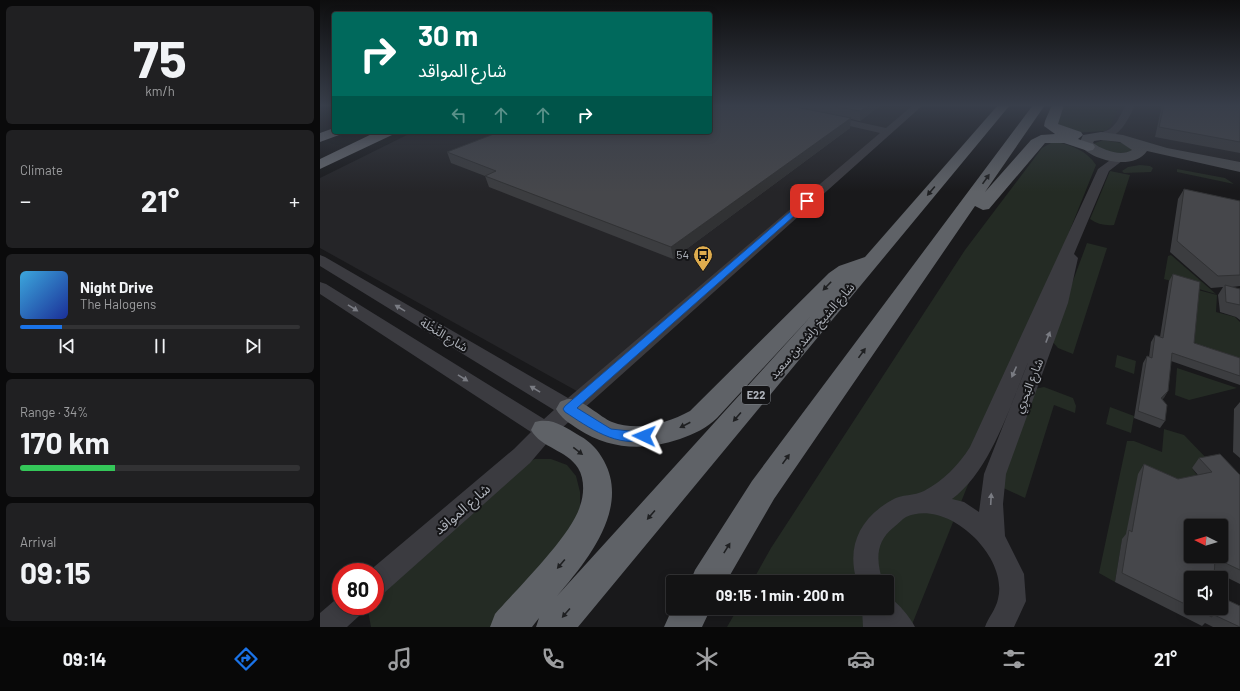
<!DOCTYPE html>
<meta charset="utf-8">
<style>
:root{--surface:#131314;--page:#202022;--text:#f1f3f6;--muted:#9d9ea0;--line:#323234;--accent:#1a73e8}
body{margin:0;font-family:Barlow,"Noto Sans Arabic",sans-serif;background:var(--page);color:var(--text);height:100vh;display:flex;flex-direction:column;font-size:15px;white-space:nowrap}
*{box-sizing:border-box;margin:0}
p{font-size:13px;color:var(--muted)}
.icon{flex:none;width:22px;height:22px;fill:none;stroke:currentColor;stroke-width:2;stroke-linecap:round;stroke-linejoin:round}
.map{position:relative;flex:1;overflow:hidden}
.details{display:flex;flex-direction:column;gap:6px;padding:6px;background:#0a0a0b;width:320px}
.details>*{flex:none}
.top-card{position:absolute;left:12px;top:12px;width:380px;height:122px;border-radius:4px;box-shadow:0 2px 10px #0003,0 0 0 1px var(--line);background:#00695c;color:#fff;overflow:hidden}
.needle{width:26px;rotate:275deg}
.controls{position:absolute;left:864px;top:519px;display:grid;gap:8px}
.controls a{display:grid;place-items:center;width:44px;height:44px;border-radius:4px;background:var(--surface);box-shadow:0 2px 10px #0003,0 0 0 1px var(--line);font-size:20px}
.speed{position:absolute;left:12px;top:563px;display:flex;gap:8px;font-size:20px;font-weight:700;text-align:center}
.speed>*{display:grid;place-content:center;width:52px;height:52px;border-radius:50%;background:var(--surface);box-shadow:0 2px 10px #0003,0 0 0 1px var(--line);line-height:1}
.speed .limit{border:6px solid #d22;background:#fff;color:#111}
.pin{position:absolute;display:grid;place-items:center;width:34px;height:34px;color:#fff;margin:-17px;border-radius:8px;box-shadow:0 2px 6px #0006}
.me{position:absolute;width:44px;margin:-22px;rotate:272deg;stroke-linejoin:round;filter:drop-shadow(0 0 3px #0008)}
.turn{display:flex;align-items:center;gap:14px;height:84px;padding:0 20px;font-size:18px}
.turn .icon{width:52px;height:52px;stroke-width:2.5}
.turn b{display:block;font-size:28px;line-height:34px}
.lanes{display:flex;align-items:center;height:38px;padding:0 20px;background:#0003;justify-content:center;gap:20px;direction:ltr}
.lanes .off{opacity:.35}
.big{font-size:30px;font-weight:700;line-height:1.1}
.details .widget{flex:1;display:flex;flex-direction:column;justify-content:center;gap:6px;min-width:0;padding:0 14px;border-radius:6px;background:var(--page)}
.details .dial{align-items:center;gap:0}
.dial b{font-size:52px;line-height:1}
.song{display:flex;align-items:center;gap:12px}
.cover{width:48px;height:48px;border-radius:6px;background:linear-gradient(135deg,hsl(200 70% 55%),hsl(230 70% 35%))}
.played{height:4px;border-radius:2px;background:linear-gradient(90deg,var(--accent) 15%,var(--line) 15%)}
.keys{display:flex;justify-content:space-around;direction:ltr}
.heat{display:flex;justify-content:space-between;align-items:center;font-size:22px;direction:ltr}
.charge{height:6px;border-radius:3px;background:linear-gradient(90deg,#34c759 34%,var(--line) 0)}
.trip{position:absolute;left:346px;top:575px;width:228px;height:40px;border-radius:4px;background:var(--surface);box-shadow:0 2px 10px #0003,0 0 0 1px var(--line);font-weight:700;line-height:40px;text-align:center}
.tabs{display:flex;height:64px;justify-content:space-around;align-items:center;background:#080808;color:var(--muted)}
.tabs .icon{width:28px;height:28px}
.tabs .on{color:var(--accent)}
.tabs b{font-size:18px;color:var(--text)}
main{display:flex;flex:1;min-height:0}
.map>svg:first-child{display:block}
.built{fill:#252528}
.green{fill:#242b24}
.lines{fill:none;stroke-linecap:round;stroke-linejoin:round}
.minor{fill:#3b3b40;fill-rule:evenodd}
.secondary{fill:#494b4f;fill-rule:evenodd}
.trunk{fill:#5f6267;fill-rule:evenodd}
.motorway{fill:#676a70;fill-rule:evenodd}
.wall{fill:#3c3d40}
.shaded-wall{fill:#313234}
.building{fill:#46474b;stroke:#313234;fill-rule:evenodd}
.oneway{fill:#1f2022}
.oneway2{fill:#7a7c83}
.route{fill:#1a73e8;stroke:#114b97}
.labels{text-anchor:middle;stroke-width:4;stroke-linejoin:round;paint-order:stroke}
.shield{fill:#141416;stroke:#7f8288;stroke-width:1}
.shield-label{font-size:11px;font-weight:bold;fill:#adb1b9}
.poi-label{font-size:12px;fill:#adb1b9;stroke:#141416;text-anchor:end}
.street-label{font-size:12px;fill:#adb1b9;stroke:#141416}
.near-street-label{font-size:14px;fill:#adb1b9;stroke:#141416}
</style>
<main>
<section class="details">
<div class="widget dial"><b>75</b><p>km/h</p></div>
<div class="widget"><p>Climate</p>
<div class="heat"><a>−</a><b class="big">21°</b><a>+</a></div>
</div>
<div class="widget">
<div class="song"><i class="cover"></i><div><b>Night Drive</b><p>The Halogens</p></div></div>
<div class="played"></div>
<div class="keys"><svg class="icon" aria-label="previous" viewBox="0 0 24 24"><path d="M18 5L8 12l10 7zM5 5v14"/></svg><svg class="icon" aria-label="pause" viewBox="0 0 24 24"><path d="M8 5v14M16 5v14"/></svg><svg class="icon" aria-label="next" viewBox="0 0 24 24"><path d="M6 5l10 7-10 7zM19 5v14"/></svg></div>
</div>
<div class="widget"><p>Range · 34%</p><b class="big">170 km</b><div class="charge"></div></div>
<div class="widget"><p>Arrival</p><b class="big">09:15</b></div>
</section>
<div class="map">
<svg width="920" height="627" viewBox="0 0 920 627">
<rect width="100%" height="100%" fill="#19191b"/>
<!-- built -->
<path class="built" d="M445 105H598L264 395 0 248V178L93 132H390Z
M771 105H920V165L843 150 776 129Z"/>
<!-- green -->
<path class="green" d="M744 105H799L791 126 785 131 754 133 737 125Z
M783 140 802 143 811 148 813 153 792 155 773 144Z
M736 142C752 145 767 151 776 165L591 627H407L418 608H567V582H432L451 548 645 250 722 148 731 143Z
M820 165 830 166 833 168 831 172 804 173 802 171 808 167Z
M857 169 905 178 914 184 857 172Z
M790 171 810 175 794 225C785 226 777 224 770 219Z
M767 243 787 248 753 354 738 348 731 340Z
M851 255 896 294 844 279 848 256Z
M878 290 897 295 896 312 915 317 920 322V366L873 351Z
M797 355 816 361 814 374 795 367Z
M857 368 917 388 869 400 855 395Z
M724 387 753 398 756 406 755 413 734 405 705 498 679 486 714 389Z
M790 407 814 416 811 433 786 424Z
M844 429 864 435 891 463 872 468 882 482C876 505 864 538 873 561L802 540 795 582 779 573 807 441H814L842 452Z
M215 459H231L247 465 256 476 260 492V510L252 532 173 627H51L48 611 50 606H55V597L202 464Z"/>
<g class="lines">
<!-- minor -->
<path class="minor" d="M593 105H603L233 436 210 463 64 593 55 597V572H48L194 449 211 432 0 294V282L6 284 224 419 234 410 0 266V255L5 257 248 398 560 133 504 120 502 118 504 116 507 115 566 128Z
M806 105H815C808 120 798 143 777 138L776 136C779 132 785 132 790 129 798 123 801 113 806 105Z
M801 154 807 157 789 171 754 254 758 258 748 303 686 474 683 504 685 536 704 574 706 601 694 627H665C668 618 676 609 678 599 689 557 628 498 586 517 582 519 578 524 574 527 555 542 556 561 563 582H537C526 546 540 518 572 500 582 494 594 496 604 491 624 480 638 466 650 447L778 169 797 155ZM709 360 664 474 659 512 644 502 632 499C671 471 691 403 709 360Z
M21 595V606H43L39 616 27 627H0V613Z
M567 596C576 600 591 618 595 627H543L542 608H567Z"/>
<!-- secondary -->
<path class="secondary" d="M781 132 803 135 847 148 920 162V172L827 151C814 171 771 161 759 144L763 135ZM781 140 800 142 812 150C801 157 783 150 773 143L774 141Z"/>
<!-- trunk -->
<path class="trunk" d="M678 105H690L258 627H216L219 618 212 627H170L175 614C196 590 252 535 260 506 264 495 265 479 258 468 247 450 221 448 211 430L215 422C232 417 245 427 260 436 271 442 278 450 284 461 310 509 267 561 237 596L493 314 397 418C387 428 374 434 360 439 325 451 290 450 258 429 249 423 241 418 236 409L240 402C242 401 246 399 249 399 261 398 280 417 292 422 318 432 348 423 370 411L509 273 519 266 545 257Z
M713 105H725L665 192 711 140 721 135 735 134 724 126 725 121 732 105H744L738 124 761 132 763 135 758 139 773 144 775 147 773 150 768 151 744 143H725L669 209 663 210 655 206 454 499 406 582H370L375 570 432 481Z
M353 607V608H391L382 627H344Z"/>
<!-- motorway -->
<path class="motorway" d="M14 128V132H21L19 135 0 142V133Z
M56 132H74L72 135 0 169V159Z"/>
</g>
<!-- wall -->
<path class="wall" d="M390 105H561L540 121 531 119 530 128 353 259 169 187 165 176 131 163 127 152Z
M842 105H920V153L835 137Z
M864 189 920 201V286L912 287 920 289V320L916 317 900 312 898 295 903 287 891 288 850 252 858 199Z
M853 274 874 343 920 358V385L851 361 848 391 842 400 845 421 840 428 814 418 823 363 827 356 829 357 831 342 835 335 840 337 849 281Z
M920 402V458L913 452 914 409Z
M879 458 920 475V584L894 571 871 578V608H901L920 627H893L885 623 882 626 795 582 802 539 806 534 818 474 824 464 858 479 878 475 872 468Z"/>
<!-- shaded-wall -->
<path class="shaded-wall" d="M550 105H561L540 121V111Z
M531 118 530 128 353 259 351 247Z
M848 391 844 398 836 405 841 398Z"/>
<!-- building -->
<path class="building" d="M390 105H466L531 118 351 247 165 176 176 171 127 152 179 132H390Z
M507 105H550L540 111Z
M844 105H920V142L839 127Z
M864 189 920 201V275L898 276 857 241Z
M853 274 880 282 874 343 920 358V376L852 353 848 391 841 398 847 405 845 421 818 411 827 356 832 358 835 335 843 338Z
M905 285 920 289V305L906 302Z
M900 454 920 475V570L895 558 894 578H871V607L802 573 809 530 812 532 824 464 858 479 892 472 879 458ZM871 526H901V556H871Z
M901 597 920 606V627L892 614V617L873 608H901Z"/>
<!-- one-way arrows -->
<defs><path id="oneway-solid" d="M-6-.8H1V-3.2L6.5 0L1 3.2V.8H-6Z"/></defs>
<g class="oneway">
<use href="#oneway-solid" transform="translate(666 179) rotate(-55)"/>
<use href="#oneway-solid" transform="translate(611 191) rotate(130)"/>
<use href="#oneway-solid" transform="translate(507 286) rotate(134)"/>
<use href="#oneway-solid" transform="translate(542 353) rotate(-54)"/>
<use href="#oneway-solid" transform="translate(417 417) rotate(131)"/>
<use href="#oneway-solid" transform="translate(365 425) rotate(153)"/>
<use href="#oneway-solid" transform="translate(258 451) rotate(38)"/>
<use href="#oneway-solid" transform="translate(466 459) rotate(-54)"/>
<use href="#oneway-solid" transform="translate(331 515) rotate(131)"/>
<use href="#oneway-solid" transform="translate(407 548) rotate(-58)"/>
<use href="#oneway-solid" transform="translate(241 564) rotate(130)"/>
<use href="#oneway-solid" transform="translate(246 613) rotate(131)"/>
</g>
<g class="oneway2">
<use href="#oneway-solid" transform="translate(33 308) rotate(32)"/>
<use href="#oneway-solid" transform="translate(80 308) rotate(-149)"/>
<use href="#oneway-solid" transform="translate(728 337) rotate(-69)"/>
<use href="#oneway-solid" transform="translate(694 372) rotate(114)"/>
<use href="#oneway-solid" transform="translate(143 378) rotate(32)"/>
<use href="#oneway-solid" transform="translate(215 389) rotate(-149)"/>
<use href="#oneway-solid" transform="translate(671 499) rotate(-87)"/>
</g>
<!-- sky -->
<linearGradient id="sky" x2="0" y2="1"><stop stop-color="#0e0e0f"/><stop offset="0.55" stop-color="#383e4a"/><stop offset="1" stop-color="#383e4a" stop-opacity="0"/></linearGradient>
<rect width="920" height="192" fill="url(#sky)"/>
<!-- route -->
<path class="route" d="M485 199 491 201 257 408 291 429 328 433 330 436 328 439C298 449 268 427 245 412L243 409 245 406Z"/>
<!-- icons -->
<defs>
<symbol id="bus-pin" viewBox="-11 -11 22 30"><path d="M0 17L-7.5 6A9.5 9.5 0 1 1 7.5 6Z" fill="#deac4e" stroke="#141416"/><path d="M-5-6H5V4H4V6H2V4H-2V6H-4V4H-5ZM-3.5-4V0h7V-4ZM-3.5 1.2v1.5H-2V1.2ZM2 1.2v1.5H3.5V1.2Z" fill="#111"/></symbol>
</defs>
<g fill-rule="evenodd">
<use href="#bus-pin" x="372" y="244" width="22" height="30"/>
</g>
<g class="labels">
<!-- shield labels -->
<rect class="shield" x="422" y="386" width="28" height="18" rx="3"/>
<g class="shield-label">
<text x="436" y="399">E22</text>
</g>
<!-- poi labels -->
<g class="poi-label">
<text x="369" y="259">54</text>
</g>
<!-- street labels -->
<g class="street-label">
<text transform="translate(492 331) rotate(-49)" y="4">شارع الشيخ راشد بن سعيد</text>
<text transform="translate(124 335) rotate(31)" y="4">شارع النَّخْلة</text>
<text transform="translate(709 386) rotate(-68)" y="4">شارع البَحرِي</text>
</g>
<!-- near-street labels -->
<g class="near-street-label">
<text transform="translate(142 509) rotate(-41)" y="5">شارع المواقد</text>
</g>
</g>
</svg>
<div class="controls">
<a><svg class="needle" viewBox="-14 -14 28 28"><path d="M0-13l5 13h-10z" fill="#e53935"/><path d="M0 13l5-13h-10z" fill="#9d9ea0"/></svg></a>
<a><svg class="icon" aria-label="sound" viewBox="0 0 24 24"><path d="M4 9h4l5-4v14l-5-4H4zM17 9q2 3 0 6"/></svg></a>
</div>
<div class="speed"><div class="limit">80</div></div>
<div class="pin" style="left:487px;top:201px;background:#d93025"><svg class="icon" aria-label="arrive" viewBox="0 0 24 24"><path d="M6 21V4h12l-3 4 3 4H6"/></svg></div>
<svg class="me" style="left:324px;top:436px" viewBox="-20 -20 40 40"><path d="M0-17L14 15 0 8-14 15z" fill="#1a73e8" stroke="#fff" stroke-width="4"/></svg>
<div class="trip">09:15 · 1 min · 200 m</div>
<div class="top-card">
<div class="turn"><svg class="icon" aria-label="right" viewBox="0 0 24 24"><path d="M7 20v-9h11M14 6l5 5-5 5"/></svg><div><b>30 m</b>شارع المواقد</div></div>
<div class="lanes"><svg class="icon off" aria-label="left" viewBox="0 0 24 24"><path d="M17 20v-9H6M10 6l-5 5 5 5"/></svg><svg class="icon off" aria-label="ahead" viewBox="0 0 24 24"><path d="M12 20V5M6 11l6-6 6 6"/></svg><svg class="icon off" aria-label="ahead" viewBox="0 0 24 24"><path d="M12 20V5M6 11l6-6 6 6"/></svg><svg class="icon" aria-label="right" viewBox="0 0 24 24"><path d="M7 20v-9h11M14 6l5 5-5 5"/></svg></div>
</div>
</div>
</main>
<nav class="tabs">
<b>09:14</b>
<svg class="icon on" aria-label="directions" viewBox="0 0 24 24"><path d="M12 3l9 9-9 9-9-9zM9 14v-3h6M13 9l2 2-2 2"/></svg>
<svg class="icon" aria-label="music" viewBox="0 0 24 24"><path d="M9 18V5l10-2v13"/><circle cx="6" cy="18" r="3"/><circle cx="16" cy="16" r="3"/></svg>
<svg class="icon" aria-label="phone" viewBox="0 0 24 24"><path d="M5 4h4l2 5-3 2q2 4 5 5l2-3 5 2v4C11 20 4 13 5 4z"/></svg>
<svg class="icon" aria-label="climate" viewBox="0 0 24 24"><path d="M12 3v18M4 7l16 10M4 17L20 7"/></svg>
<svg class="icon" aria-label="car" viewBox="0 0 24 24"><path d="M5 17H2v-5l4-1 3-4h7l3 4 3 1v5h-3M9 17h6M6 11h13"/><circle cx="7" cy="17" r="2"/><circle cx="17" cy="17" r="2"/></svg>
<svg class="icon" aria-label="filters" viewBox="0 0 24 24"><path d="M4 7h16M4 17h16"/><circle cx="9" cy="7" r="2"/><circle cx="15" cy="17" r="2"/></svg>
<b>21°</b>
</nav>
